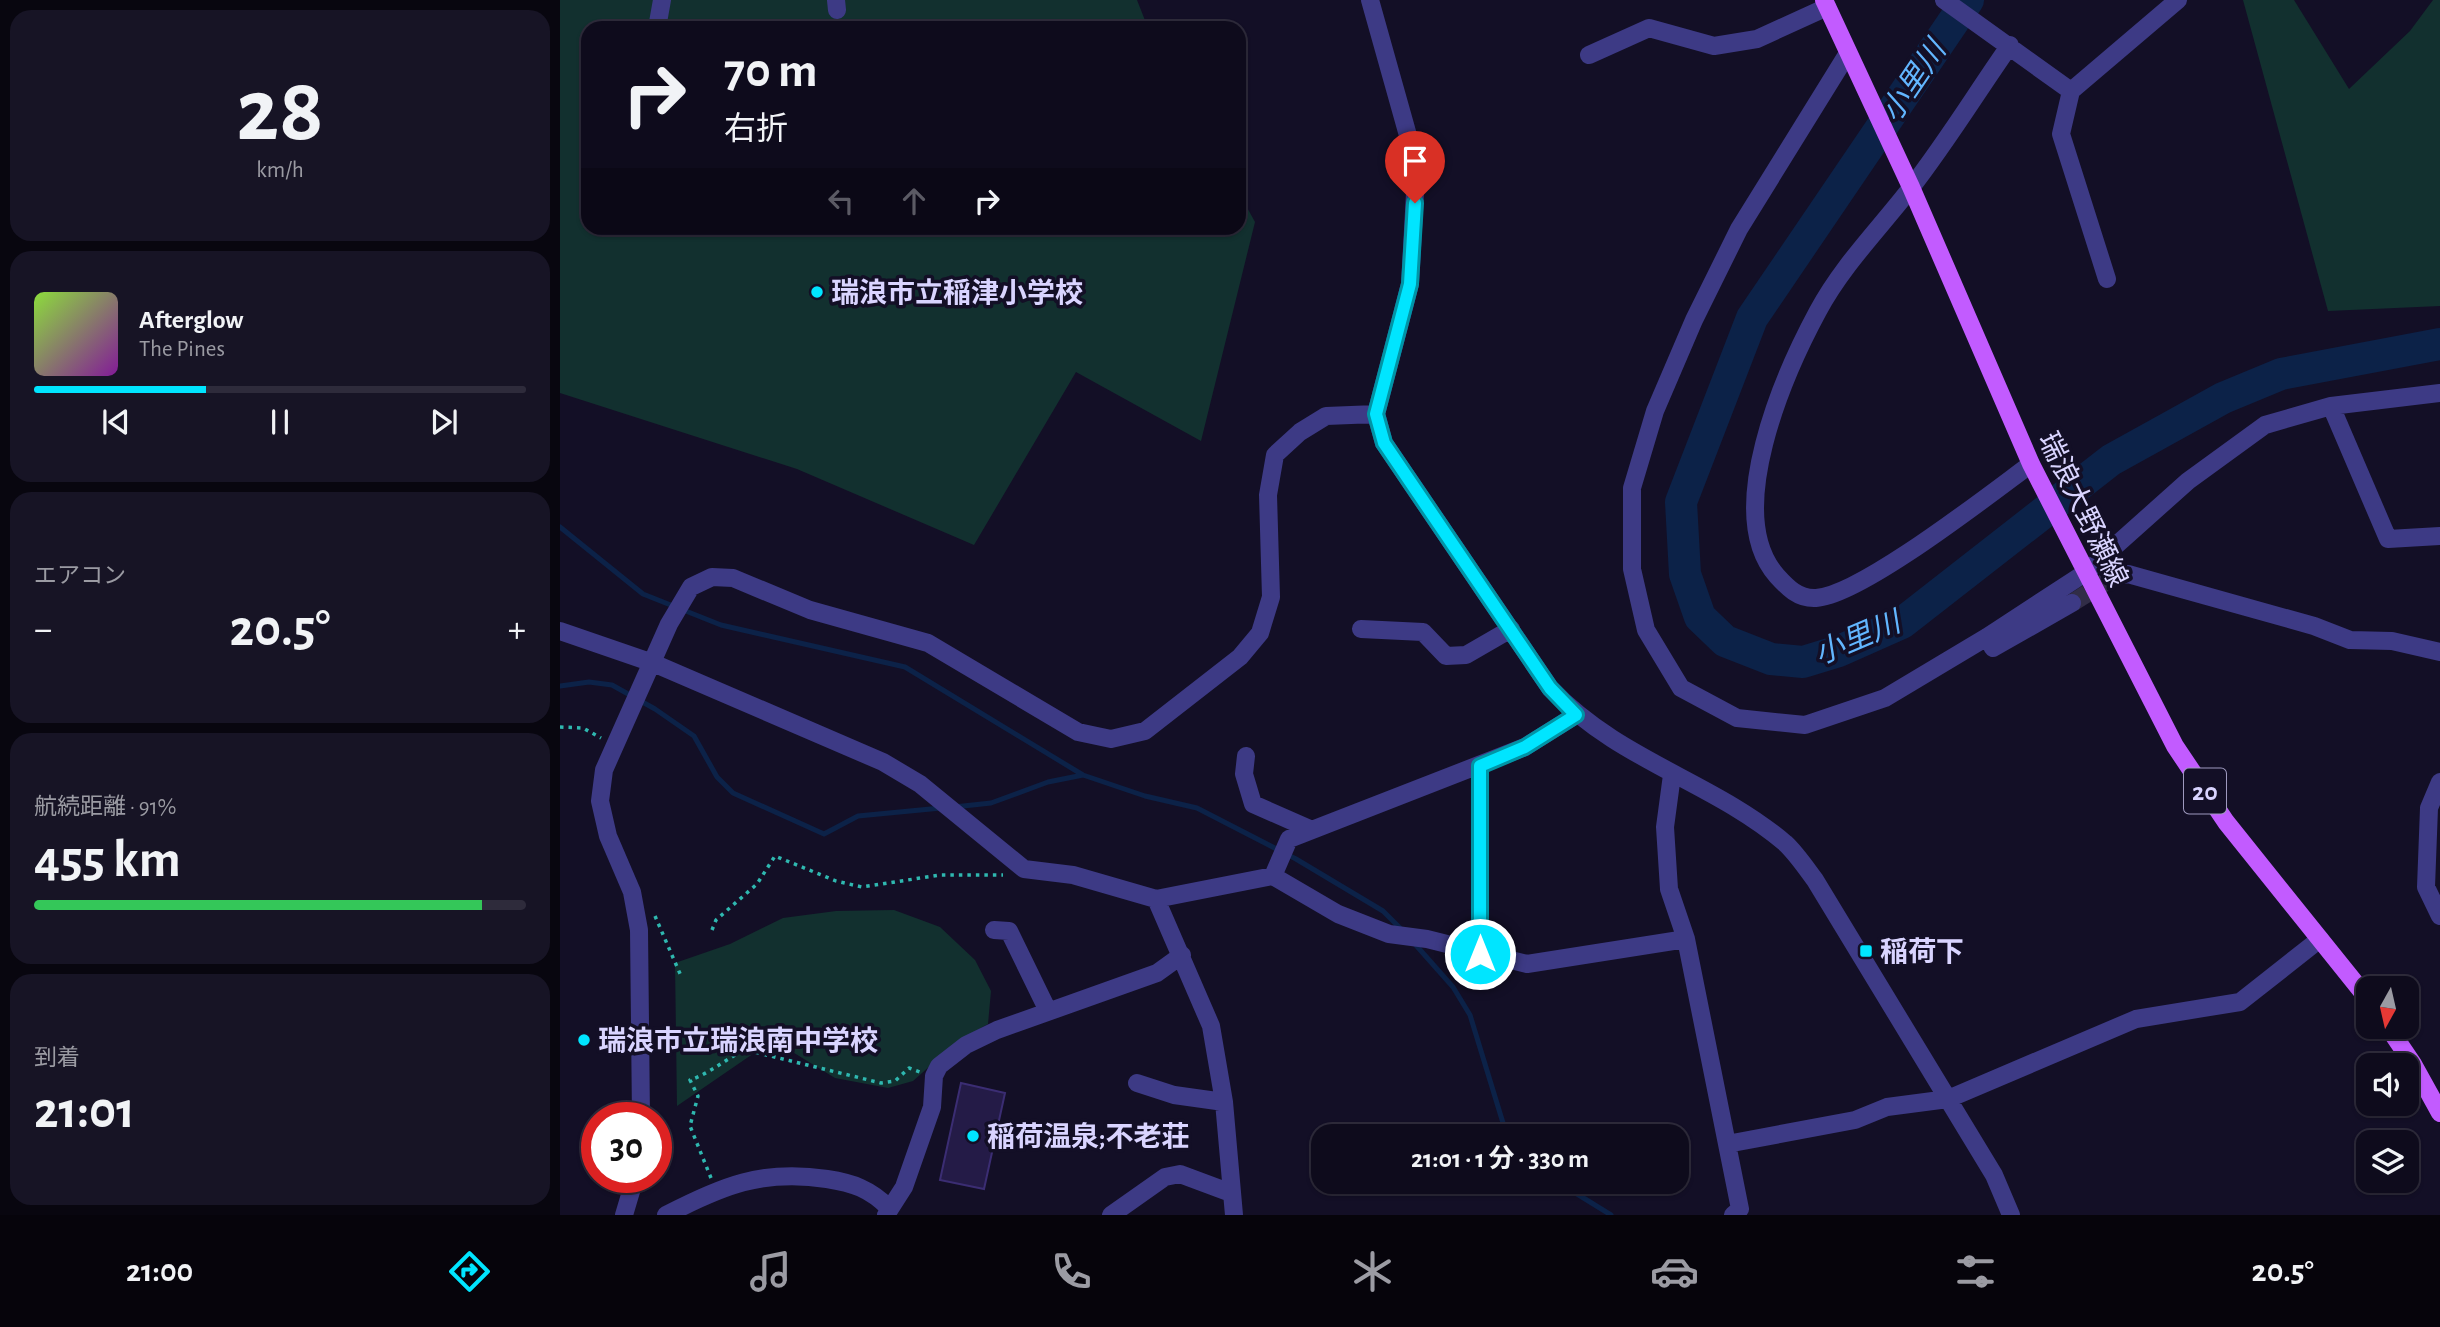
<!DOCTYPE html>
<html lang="ja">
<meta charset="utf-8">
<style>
:root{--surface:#0e0b1c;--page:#171425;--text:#f1f3f6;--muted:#9b9ba3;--line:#2e2b3b;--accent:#00e5ff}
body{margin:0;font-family:"Alegreya Sans","Noto Sans JP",sans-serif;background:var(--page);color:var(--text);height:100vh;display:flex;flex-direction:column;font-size:26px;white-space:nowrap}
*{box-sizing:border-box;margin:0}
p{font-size:23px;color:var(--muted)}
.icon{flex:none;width:38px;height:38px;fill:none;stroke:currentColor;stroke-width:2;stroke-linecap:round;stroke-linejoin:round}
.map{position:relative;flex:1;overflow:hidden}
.side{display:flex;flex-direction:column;gap:10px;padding:10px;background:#08060f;width:560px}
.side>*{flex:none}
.hud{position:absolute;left:21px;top:21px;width:665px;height:214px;border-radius:21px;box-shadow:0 2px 5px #0004,0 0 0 2px var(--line);background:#0e0b1c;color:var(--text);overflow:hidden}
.needle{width:46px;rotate:188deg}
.buttons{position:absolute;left:1796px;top:976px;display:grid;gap:14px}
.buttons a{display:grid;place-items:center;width:63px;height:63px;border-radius:14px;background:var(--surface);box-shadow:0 2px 5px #0004,0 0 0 2px var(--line);font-size:35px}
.speed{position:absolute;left:21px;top:1102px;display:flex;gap:14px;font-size:35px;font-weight:700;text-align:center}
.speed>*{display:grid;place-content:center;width:91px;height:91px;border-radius:50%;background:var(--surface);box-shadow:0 2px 5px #0004,0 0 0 2px var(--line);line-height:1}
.speed .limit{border:10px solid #d22;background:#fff;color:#111}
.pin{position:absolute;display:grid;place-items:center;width:60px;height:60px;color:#fff;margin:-72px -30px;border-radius:50% 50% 50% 0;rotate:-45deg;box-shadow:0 0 7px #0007}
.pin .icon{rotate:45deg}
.me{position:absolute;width:77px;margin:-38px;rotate:0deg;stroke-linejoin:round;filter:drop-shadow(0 0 5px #0008)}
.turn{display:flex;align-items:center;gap:24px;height:147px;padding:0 28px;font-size:32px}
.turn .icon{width:91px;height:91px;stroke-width:2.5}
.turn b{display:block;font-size:49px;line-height:60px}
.lanes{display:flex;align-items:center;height:66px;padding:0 28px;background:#0003;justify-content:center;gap:35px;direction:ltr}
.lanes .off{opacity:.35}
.big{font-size:52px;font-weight:700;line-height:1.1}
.side .tile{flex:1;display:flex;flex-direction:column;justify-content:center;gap:10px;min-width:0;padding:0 24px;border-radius:21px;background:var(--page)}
.side .dial{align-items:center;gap:0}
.dial b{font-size:91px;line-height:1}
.song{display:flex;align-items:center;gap:21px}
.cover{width:84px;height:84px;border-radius:10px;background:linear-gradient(135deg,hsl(90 70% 55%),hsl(290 70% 35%))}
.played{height:7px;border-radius:4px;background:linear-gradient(90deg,var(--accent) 35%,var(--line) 35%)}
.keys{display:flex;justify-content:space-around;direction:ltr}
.heat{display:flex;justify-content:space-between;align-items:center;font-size:38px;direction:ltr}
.charge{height:10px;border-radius:5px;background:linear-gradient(90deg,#34c759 91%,var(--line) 0)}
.trip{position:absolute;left:751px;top:1124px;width:378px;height:70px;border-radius:21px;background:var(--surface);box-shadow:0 2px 5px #0004,0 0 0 2px var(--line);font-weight:700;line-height:70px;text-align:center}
.menu{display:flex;height:112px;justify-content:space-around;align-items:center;background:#06040b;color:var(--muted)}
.menu .icon{width:49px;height:49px}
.menu .active{color:var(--accent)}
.menu b{font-size:32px;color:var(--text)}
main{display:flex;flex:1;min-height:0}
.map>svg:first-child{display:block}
.green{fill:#12302f}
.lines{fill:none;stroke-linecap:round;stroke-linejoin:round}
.stream{stroke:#0c2248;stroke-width:5}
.river{stroke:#0c2248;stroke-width:32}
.building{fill:#241b47;stroke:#3b2d73;stroke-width:2}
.minor-tunnel{stroke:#312d47;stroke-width:18;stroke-dasharray:18 9;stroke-linecap:butt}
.path{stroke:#2fb8b0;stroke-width:3.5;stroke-dasharray:3.5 5;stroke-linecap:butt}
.minor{stroke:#3d3a85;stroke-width:18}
.major{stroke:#c25bff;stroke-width:18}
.route-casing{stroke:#0095a6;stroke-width:18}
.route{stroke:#00e5ff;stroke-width:12}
.poi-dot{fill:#00e5ff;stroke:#130f26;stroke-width:2.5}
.labels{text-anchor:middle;stroke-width:7;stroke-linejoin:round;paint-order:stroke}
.shield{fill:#130f26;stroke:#9e99be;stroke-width:2}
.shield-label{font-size:26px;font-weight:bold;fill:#d9d4ff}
.poi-label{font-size:28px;font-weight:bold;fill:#d9d4ff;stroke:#130f26;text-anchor:start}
.street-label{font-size:28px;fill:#d9d4ff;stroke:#130f26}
.water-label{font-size:30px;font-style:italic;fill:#62b6ff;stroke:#130f26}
</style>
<main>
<section class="side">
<div class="tile dial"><b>28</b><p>km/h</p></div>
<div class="tile">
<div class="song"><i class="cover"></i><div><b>Afterglow</b><p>The Pines</p></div></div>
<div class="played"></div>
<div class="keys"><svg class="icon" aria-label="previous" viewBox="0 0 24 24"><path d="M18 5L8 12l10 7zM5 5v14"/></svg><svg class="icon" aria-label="pause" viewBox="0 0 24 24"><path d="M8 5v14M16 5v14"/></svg><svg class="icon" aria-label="next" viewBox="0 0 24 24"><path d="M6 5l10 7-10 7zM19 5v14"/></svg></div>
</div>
<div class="tile"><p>エアコン</p>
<div class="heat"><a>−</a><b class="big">20.5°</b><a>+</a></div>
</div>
<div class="tile"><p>航続距離 · 91%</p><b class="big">455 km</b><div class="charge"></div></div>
<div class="tile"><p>到着</p><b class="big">21:01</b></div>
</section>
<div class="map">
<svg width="1880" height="1215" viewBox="0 0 1880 1215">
<rect width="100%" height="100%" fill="#130f26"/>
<!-- green -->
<path class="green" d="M0 0H577L588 28H28V228H679V193L695 222 641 441 516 372 414 545 237 469 0 393Z
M1683 0H1734L1789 89 1850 31 1873 0H1880V306L1768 311Z
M334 910 380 927 415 960 431 991 428 1024 398 1041 353 1081 328 1088 275 1078 213 1040 117 1106 115 963 170 944 223 918 276 911Z"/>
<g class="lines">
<!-- stream -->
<path class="stream" d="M0 527 83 594 161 625 345 667 523 775 585 796 637 808 736 859 823 911 843 931
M0 686 29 682 52 685 95 709 134 736 157 777 173 793 264 834 298 816 381 808
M394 807 431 803 488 782 523 775
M854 943 893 987 910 1015 947 1136
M996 1181 1051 1215"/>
<!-- river -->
<path class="river" d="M1408 0 1192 318 1121 502 1125 574 1140 617 1165 641 1211 659 1243 662 1279 651 1342 623 1551 460 1663 398 1721 374 1880 344"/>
</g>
<!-- building -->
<path class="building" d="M401 1083 445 1093 424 1189 380 1180Z"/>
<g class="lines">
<!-- minor-tunnel -->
<path class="minor-tunnel" d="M1512 603 1555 576"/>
<!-- path -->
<path class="path" d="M0 727 23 728 41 738
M95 916 121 976
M152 930 156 920 197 884 215 856 276 881 302 887 380 875H443
M151 1178 130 1126 138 1096 130 1080C151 1073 166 1058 186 1050L321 1083 335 1081 349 1068 360 1072"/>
<!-- minor -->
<path class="minor" d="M276 0 277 10
M810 0 849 139 856 175 850 284 816 414 824 443 990 688C1059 761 1152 781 1225 843 1236 853 1246 868 1255 880L1434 1175 1451 1215
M1384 0 1511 91 1501 134 1547 279
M97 28 102 0
M1450 45C1417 92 1386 143 1350 189 1319 229 1282 266 1258 311 1224 374 1162 514 1217 576 1227 587 1238 599 1256 598 1300 596 1430 494 1471 464
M1288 53 1179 229 1134 320 1095 411 1072 488V569L1086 630 1121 688 1177 718 1245 725 1325 698 1427 637 1525 573 1628 481 1705 425 1771 406 1880 393
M1029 55 1089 28 1154 46 1197 39 1267 7
M1511 91 1618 0
M1771 406 1828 539 1880 536
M1555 576 1568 574 1754 626 1790 640 1832 641 1880 652
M801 629 863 632 886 656 906 655 951 629
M0 631 93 663 323 762 360 784 464 869 513 875 596 899 713 876 778 914 829 934 867 939 967 964 1126 939
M1427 637 1433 648 1512 603
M686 756 684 774 693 804 752 830
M920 766V954
M1112 775 1105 827 1109 889 1126 939 1180 1209 1173 1215
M1880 782 1869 808 1866 887 1880 916
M713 876 729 839 965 747 1016 715
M596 899 651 1026 664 1102 674 1215
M434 930 449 931 488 1011
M577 1083 614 1095 664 1102
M81 1118 79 930 72 892 48 836 40 801 44 770 109 624 131 587 152 577 173 578 250 610 368 643 518 732 551 739 585 731 680 657 700 633 711 597 708 495 715 455 740 432 766 416 816 414
M1167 1144 1295 1120 1327 1107 1388 1099 1576 1019 1680 1002 1760 939
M64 1215 75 1178
M106 1215C162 1186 202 1169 267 1179 293 1183 310 1189 329 1208
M326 1215 344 1187 372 1107 374 1076 379 1066 406 1045 437 1030 597 973 622 955
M551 1215 605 1177 620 1174 671 1193"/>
<!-- major -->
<path class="major" d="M1264 0 1351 187 1471 464 1615 746 1666 822 1808 999
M1828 1027 1853 1064 1880 1113"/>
</g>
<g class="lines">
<defs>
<path id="route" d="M855 203 850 284 816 414 824 443 990 688 1016 715 965 747 920 766V954"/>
</defs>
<!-- route casing -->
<use href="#route" class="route-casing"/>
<!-- route -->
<use href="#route" class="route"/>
</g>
<!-- markers -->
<g class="poi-dot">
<circle cx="257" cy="292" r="7"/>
<rect x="1299" y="944" width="14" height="14" rx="3.5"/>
<circle cx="24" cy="1040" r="7"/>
<circle cx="413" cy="1136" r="7"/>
</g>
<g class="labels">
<!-- shield labels -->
<rect class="shield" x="1624" y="768.5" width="42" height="45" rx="5"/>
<g class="shield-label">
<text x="1645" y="800">20</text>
</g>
<!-- poi labels -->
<g class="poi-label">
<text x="271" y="302">瑞浪市立稲津小学校</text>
<text x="1320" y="961">稲荷下</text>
<text x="38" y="1050">瑞浪市立瑞浪南中学校</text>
<text x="427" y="1146">稲荷温泉;不老荘</text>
</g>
<!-- street labels -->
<g class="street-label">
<text transform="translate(1524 509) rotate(64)" y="10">瑞浪大野瀬線</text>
</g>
<!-- water labels -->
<g class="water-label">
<text transform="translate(1353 81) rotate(-56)" y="10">小里川</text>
<text transform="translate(1297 638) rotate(-23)" y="10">小里川</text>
</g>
</g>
</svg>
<div class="buttons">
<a><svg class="needle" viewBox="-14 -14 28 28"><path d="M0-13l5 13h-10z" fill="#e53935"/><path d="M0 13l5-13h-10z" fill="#9b9ba3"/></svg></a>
<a><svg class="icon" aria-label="sound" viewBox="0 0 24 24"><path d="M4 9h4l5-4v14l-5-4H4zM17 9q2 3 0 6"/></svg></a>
<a><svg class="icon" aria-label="layers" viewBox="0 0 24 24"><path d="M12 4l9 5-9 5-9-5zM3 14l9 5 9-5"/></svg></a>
</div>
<div class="speed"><div class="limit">30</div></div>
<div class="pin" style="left:855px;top:203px;background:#d93025"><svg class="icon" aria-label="arrive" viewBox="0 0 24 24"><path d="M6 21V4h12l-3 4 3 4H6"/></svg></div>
<svg class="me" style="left:920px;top:954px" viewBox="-20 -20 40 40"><circle r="17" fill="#00e5ff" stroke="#fff" stroke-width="3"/><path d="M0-11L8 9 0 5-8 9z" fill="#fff"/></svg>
<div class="trip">21:01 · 1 分 · 330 m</div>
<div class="hud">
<div class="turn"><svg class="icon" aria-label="right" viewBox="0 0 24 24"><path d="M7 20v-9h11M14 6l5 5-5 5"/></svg><div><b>70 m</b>右折</div></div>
<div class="lanes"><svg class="icon off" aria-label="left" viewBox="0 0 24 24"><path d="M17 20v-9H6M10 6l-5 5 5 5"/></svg><svg class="icon off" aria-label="ahead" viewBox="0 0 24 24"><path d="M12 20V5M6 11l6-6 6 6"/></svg><svg class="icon" aria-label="right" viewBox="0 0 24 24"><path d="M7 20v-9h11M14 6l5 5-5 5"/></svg></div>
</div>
</div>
</main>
<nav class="menu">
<b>21:00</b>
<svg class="icon active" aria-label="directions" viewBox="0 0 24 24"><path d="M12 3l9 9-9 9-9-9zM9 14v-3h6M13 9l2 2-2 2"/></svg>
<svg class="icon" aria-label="music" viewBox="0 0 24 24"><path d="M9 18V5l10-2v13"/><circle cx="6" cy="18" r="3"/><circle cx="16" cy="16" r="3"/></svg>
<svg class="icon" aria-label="phone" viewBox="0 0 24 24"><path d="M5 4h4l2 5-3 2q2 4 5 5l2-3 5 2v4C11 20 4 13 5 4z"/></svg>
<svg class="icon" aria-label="climate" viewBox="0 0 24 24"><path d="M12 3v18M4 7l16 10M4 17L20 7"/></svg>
<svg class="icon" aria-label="car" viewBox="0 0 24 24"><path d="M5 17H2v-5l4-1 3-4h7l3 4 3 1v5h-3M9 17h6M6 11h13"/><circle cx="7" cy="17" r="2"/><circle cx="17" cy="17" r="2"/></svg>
<svg class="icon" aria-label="filters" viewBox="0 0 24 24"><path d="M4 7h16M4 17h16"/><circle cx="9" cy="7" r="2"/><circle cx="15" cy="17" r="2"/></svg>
<b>20.5°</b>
</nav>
